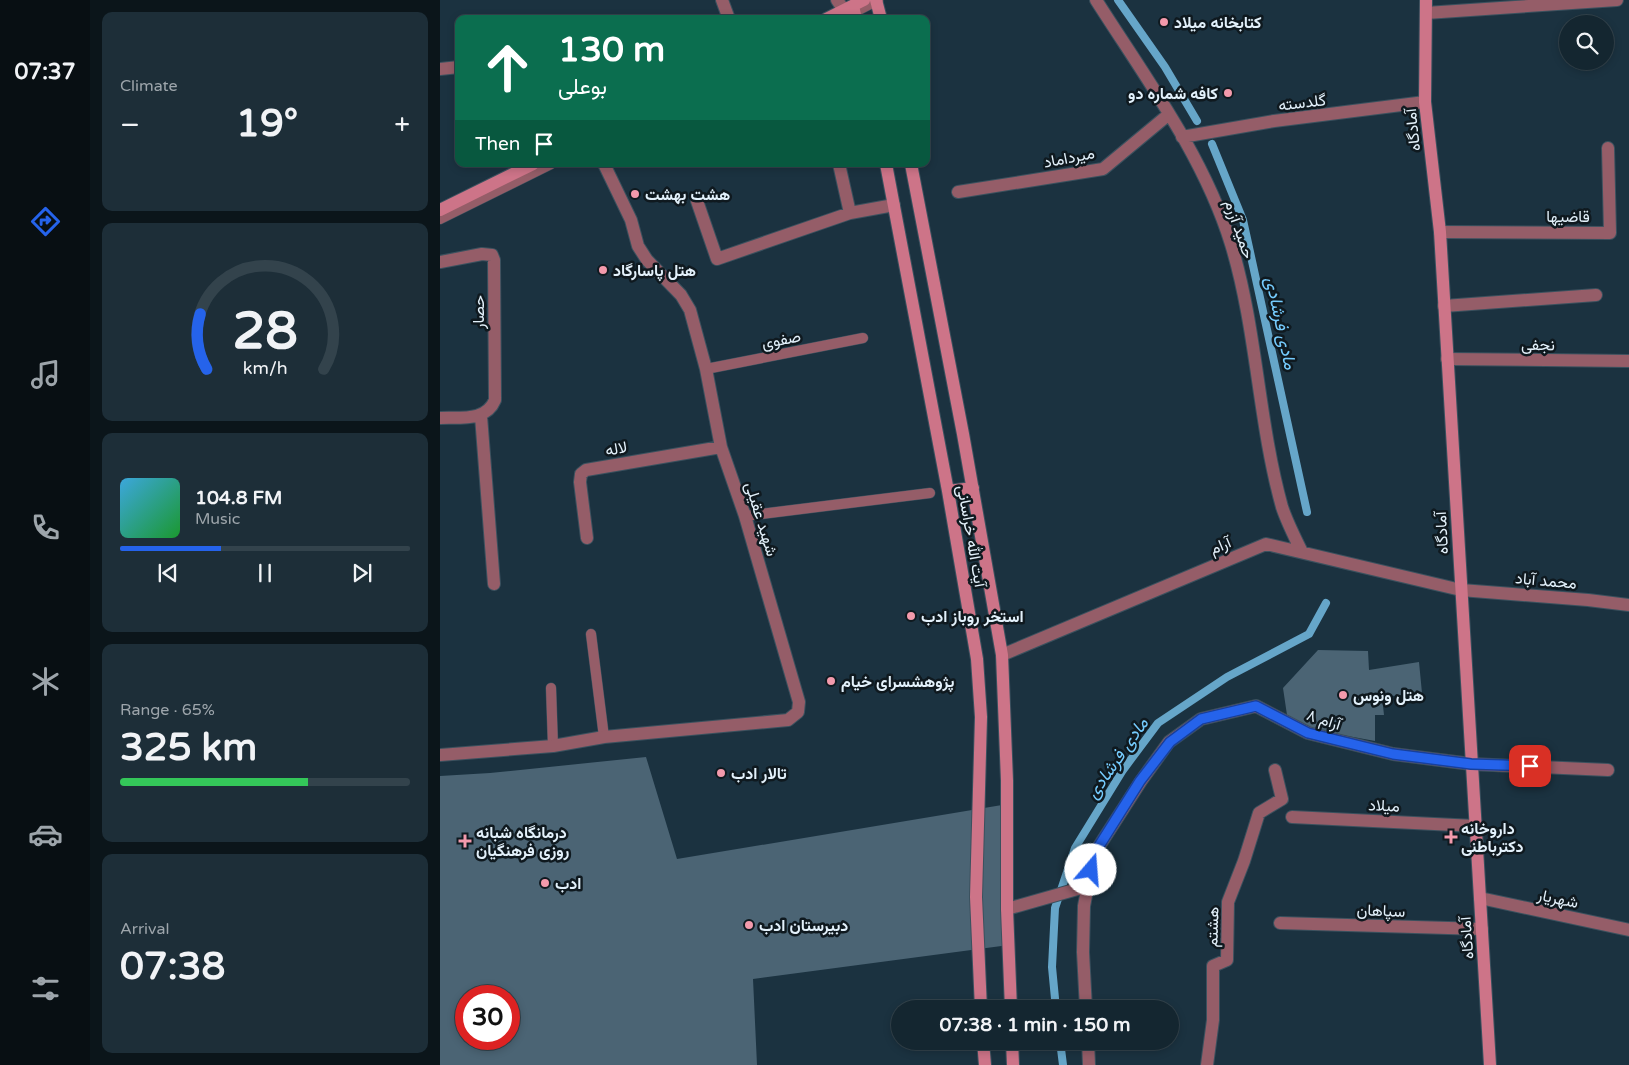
<!DOCTYPE html>
<meta charset="utf-8">
<style>
:root{--surface:#142630;--page:#1d2e38;--text:#f1f3f6;--muted:#9da5ab;--line:#33434c;--accent:#2563eb}
body{margin:0;font-family:"Varela Round",Vazirmatn,sans-serif;background:var(--page);color:var(--text);height:100vh;display:flex;flex-direction:column;font-size:19px;white-space:nowrap}
*{box-sizing:border-box;margin:0}
p{font-size:16px;color:var(--muted)}
.icon{flex:none;width:28px;height:28px;fill:none;stroke:currentColor;stroke-width:2;stroke-linecap:round;stroke-linejoin:round}
.map{position:relative;flex:1;overflow:hidden}
.side{display:flex;flex-direction:column;gap:12px;padding:12px;background:#0b151a;width:350px}
.side>*{flex:none}
.banner{position:absolute;left:15px;top:15px;width:475px;height:152px;border-radius:10px;box-shadow:0 2px 8px #0003,0 0 0 1px var(--line);background:#0b6e4f;color:#fff;overflow:hidden}
.fabs{position:absolute;left:1119px;top:15px;display:grid;gap:10px}
.fabs a{display:grid;place-items:center;width:55px;height:55px;border-radius:50%;background:var(--surface);box-shadow:0 2px 8px #0003,0 0 0 1px var(--line);font-size:25px}
.speed{position:absolute;left:15px;top:985px;display:flex;gap:10px;font-size:25px;font-weight:700;text-align:center}
.speed>*{display:grid;place-content:center;width:65px;height:65px;border-radius:50%;background:var(--surface);box-shadow:0 2px 8px #0003,0 0 0 1px var(--line);line-height:1}
.speed .limit{border:8px solid #d22;background:#fff;color:#111}
.pin{position:absolute;display:grid;place-items:center;width:42px;height:42px;color:#fff;margin:-21px;border-radius:10px;box-shadow:0 2px 8px #0006}
.me{position:absolute;width:55px;margin:-28px;rotate:18deg;stroke-linejoin:round;filter:drop-shadow(0 0 4px #0008)}
.turn{display:flex;align-items:center;gap:18px;height:105px;padding:0 20px;font-size:22px}
.turn .icon{width:65px;height:65px;stroke-width:2.5}
.turn b{display:block;font-size:35px;line-height:42px}
.then{display:flex;align-items:center;height:48px;padding:0 20px;background:#0003;gap:10px;font-size:19px}
.big{font-size:38px;font-weight:800;line-height:1.1}
.side .widget{flex:1;display:flex;flex-direction:column;justify-content:center;gap:8px;min-width:0;padding:0 18px;border-radius:10px;background:var(--page)}
.side .dial{align-items:center;gap:0}
.dial svg{height:130px;overflow:visible;fill:none;stroke:var(--line);stroke-width:7;stroke-linecap:round;text-anchor:middle}
.dial text{fill:var(--text);stroke:none}
.song{display:flex;align-items:center;gap:15px}
.cover{width:60px;height:60px;border-radius:8px;background:linear-gradient(135deg,hsl(200 70% 55%),hsl(130 70% 35%))}
.played{height:5px;border-radius:2px;background:linear-gradient(90deg,var(--accent) 35%,var(--line) 35%)}
.keys{display:flex;justify-content:space-around;direction:ltr}
.heat{display:flex;justify-content:space-between;align-items:center;font-size:28px;direction:ltr}
.charge{height:8px;border-radius:4px;background:linear-gradient(90deg,#34c759 65%,var(--line) 0)}
.trip{position:absolute;left:451px;top:1000px;width:288px;height:50px;border-radius:25px;background:var(--surface);box-shadow:0 2px 8px #0003,0 0 0 1px var(--line);font-weight:800;line-height:50px;text-align:center}
main{display:flex;flex:1;min-height:0}
.dock{display:flex;flex-direction:column;width:90px;justify-content:space-around;align-items:center;background:#080f13;color:var(--muted)}
.dock .icon{width:35px;height:35px}
.dock .current{color:var(--accent)}
.dock b{font-size:22px;color:var(--text)}
.map>svg:first-child{display:block}
.lines{fill:none;stroke-linecap:round;stroke-linejoin:round}
.stream{stroke:#66a6c9;stroke-width:8}
.building{fill:#4b6474;fill-rule:evenodd}
.service-casing{stroke:#3b515e;stroke-width:11}
.minor-casing{stroke:#3b515e;stroke-width:14}
.secondary-casing{stroke:#3b515e;stroke-width:14}
.service{stroke:#955d68;stroke-width:10}
.minor{stroke:#955d68;stroke-width:12}
.secondary{stroke:#cd7488;stroke-width:12}
.route-casing{stroke:#184099;stroke-width:12}
.route{stroke:#2563eb;stroke-width:9}
.poi-dot{fill:#f39aac;stroke:#0f191f;stroke-width:2}
.labels{text-anchor:middle;stroke-width:5;stroke-linejoin:round;paint-order:stroke}
.poi-label{font-size:16px;font-weight:bold;fill:#e3f1fb;stroke:#0f191f;text-anchor:start}
.street-label{font-size:16px;fill:#e3f1fb;stroke:#0f191f}
.water-label{font-size:18px;font-style:italic;fill:#75cbfd;stroke:#0f191f}
</style>
<main>
<nav class="dock">
<b>07:37</b>
<svg class="icon current" aria-label="directions" viewBox="0 0 24 24"><path d="M12 3l9 9-9 9-9-9zM9 14v-3h6M13 9l2 2-2 2"/></svg>
<svg class="icon" aria-label="music" viewBox="0 0 24 24"><path d="M9 18V5l10-2v13"/><circle cx="6" cy="18" r="3"/><circle cx="16" cy="16" r="3"/></svg>
<svg class="icon" aria-label="phone" viewBox="0 0 24 24"><path d="M5 4h4l2 5-3 2q2 4 5 5l2-3 5 2v4C11 20 4 13 5 4z"/></svg>
<svg class="icon" aria-label="climate" viewBox="0 0 24 24"><path d="M12 3v18M4 7l16 10M4 17L20 7"/></svg>
<svg class="icon" aria-label="car" viewBox="0 0 24 24"><path d="M5 17H2v-5l4-1 3-4h7l3 4 3 1v5h-3M9 17h6M6 11h13"/><circle cx="7" cy="17" r="2"/><circle cx="17" cy="17" r="2"/></svg>
<svg class="icon" aria-label="filters" viewBox="0 0 24 24"><path d="M4 7h16M4 17h16"/><circle cx="9" cy="7" r="2"/><circle cx="15" cy="17" r="2"/></svg>
</nav>
<section class="side">
<div class="widget"><p>Climate</p>
<div class="heat"><a>−</a><b class="big">19°</b><a>+</a></div>
</div>
<div class="widget dial"><svg viewBox="0 0 100 80">
<path d="M14 69A42 42 0 1 1 86 69"/>
<path d="M14 69A42 42 0 0 1 10 35" stroke="#2563eb"/>
<text x="50" y="56" font-size="32" font-weight="700">28</text>
<text x="50" y="72" font-size="11">km/h</text>
</svg></div>
<div class="widget">
<div class="song"><i class="cover"></i><div><b>104.8 FM</b><p>Music</p></div></div>
<div class="played"></div>
<div class="keys"><svg class="icon" aria-label="previous" viewBox="0 0 24 24"><path d="M18 5L8 12l10 7zM5 5v14"/></svg><svg class="icon" aria-label="pause" viewBox="0 0 24 24"><path d="M8 5v14M16 5v14"/></svg><svg class="icon" aria-label="next" viewBox="0 0 24 24"><path d="M6 5l10 7-10 7zM19 5v14"/></svg></div>
</div>
<div class="widget"><p>Range · 65%</p><b class="big">325 km</b><div class="charge"></div></div>
<div class="widget"><p>Arrival</p><b class="big">07:38</b></div>
</section>
<div class="map">
<svg width="1189" height="1065" viewBox="0 0 1189 1065">
<rect width="100%" height="100%" fill="#1b3240"/>
<g class="lines">
<!-- stream -->
<path class="stream" d="M678 0 725 67 757 121
M772 144 803 220 867 512
M616 1009 612 967 615 908 635 848 683 770 718 723 787 677 869 634 886 603
M620 1041 623 1065"/>
</g>
<!-- building -->
<path class="building" d="M878 650 928 651 929 670 979 662 982 693 942 697 944 715H935V741L864 728 847 715 843 688Z
M206 757 237 859 562 805 569 945 313 979 317 1065H0V776L50 773ZM26 996H69V1039H26Z"/>
<g class="lines">
<defs>
<path id="service" d="M401 19 438 0
M0 219 111 164
M266 369 423 338
M305 516 490 493
M151 634 164 737
M111 688 113 746"/>
<path id="minor" d="M282 0 289 19
M397 0 404 10
M656 0C705 77 764 156 791 244 817 329 818 421 842 507 847 522 855 538 862 552
M986 13 1177 0
M0 69 19 67
M742 137 834 121 985 102
M399 164 410 213
M518 192 663 169 728 115
M257 201 277 259 410 213 454 205
M1000 232 1170 233 1168 148
M0 262 42 254 52 255 54 260 55 400C46 422 20 417 0 418
M1004 306 1156 295
M1007 359 1189 361
M41 416 54 584
M147 538 140 482 141 474 146 470 281 447
M562 655 826 544 1021 590 1148 600 1189 605
M0 755 113 746 164 737 348 720 358 712 359 702 305 516 281 447 266 369 250 310 241 295 207 260 198 246 191 220 164 164
M852 817 1035 826
M1040 898 1189 930
M567 909 648 886
M840 923 1042 929
M646 1009 643 952 644 906 654 854 701 781 729 742 761 719 816 706 868 733 953 754 1031 764 1168 770
M648 1041 649 1065
M767 1065 773 1020V966L787 960 788 902 804 861 819 813 842 799 835 770"/>
<path id="secondary" d="M436 0 441 19
M986 0 985 102 1000 232 1050 1065
M413 6 416 19
M386 19 424 0
M446 164 508 491 537 659 541 717 536 897 541 1009
M471 164 523 434 562 655 567 781V909L571 1009
M0 210 93 164
M508 491 533 488
M543 1041 545 1065
M572 1041 573 1065"/>
</defs>
<!-- service casing -->
<use href="#service" class="service-casing"/>
<!-- minor casing -->
<use href="#minor" class="minor-casing"/>
<!-- secondary casing -->
<use href="#secondary" class="secondary-casing"/>
<!-- service -->
<use href="#service" class="service"/>
<!-- minor -->
<use href="#minor" class="minor"/>
<!-- secondary -->
<use href="#secondary" class="secondary"/>
</g>
<g class="lines">
<defs>
<path id="route" d="M651 870 654 854 700 781 730 742 761 719 816 706 868 733 953 754 1031 764 1090 766"/>
</defs>
<!-- route casing -->
<use href="#route" class="route-casing"/>
<!-- route -->
<use href="#route" class="route"/>
</g>
<!-- markers -->
<g class="poi-dot">
<circle cx="724" cy="22" r="5"/>
<circle cx="788" cy="93" r="5"/>
<circle cx="195" cy="194" r="5"/>
<circle cx="163" cy="270" r="5"/>
<circle cx="471" cy="616" r="5"/>
<circle cx="391" cy="681" r="5"/>
<circle cx="903" cy="695" r="5"/>
<circle cx="281" cy="773" r="5"/>
<path d="M1008.5 829.5h5v5h5v5h-5v5h-5v-5h-5v-5h5z"/>
<path d="M22.5 833.5h5v5h5v5h-5v5h-5v-5h-5v-5h5z"/>
<circle cx="105" cy="883" r="5"/>
<circle cx="309" cy="925" r="5"/>
</g>
<g class="labels">
<!-- poi labels -->
<g class="poi-label">
<text x="734" y="28">کتابخانه میلاد</text>
<text x="778" y="99" text-anchor="end">کافه شماره دو</text>
<text x="205" y="200">هشت بهشت</text>
<text x="173" y="276">هتل پاسارگاد</text>
<text x="481" y="622">استخر روباز ادب</text>
<text x="401" y="687">پژوهشسرای خیام</text>
<text x="913" y="701">هتل ونوس</text>
<text x="291" y="779">تالار ادب</text>
<text x="1021" y="834">داروخانه<tspan x="1021" dy="18">دکترباطنی</tspan></text>
<text x="36" y="838">درمانگاه شبانه<tspan x="36" dy="18">روزی فرهنگیان</tspan></text>
<text x="115" y="889">ادب</text>
<text x="319" y="931">دبیرستان ادب</text>
</g>
<!-- street labels -->
<g class="street-label">
<text transform="translate(862 102) rotate(-7)" y="6">گلدسته</text>
<text transform="translate(972 130) rotate(-96)" y="6">آمادگاه</text>
<text transform="translate(629 157) rotate(-11)" y="6">میرداماد</text>
<text x="1128" y="222">قاضیها</text>
<text transform="translate(800 229) rotate(71)" y="6">حمید آزرم</text>
<text transform="translate(38 312) rotate(-90)" y="6">حصار</text>
<text transform="translate(341 339) rotate(-11)" y="6">صفوی</text>
<text transform="translate(1098 344) rotate(1)" y="6">نجفی</text>
<text transform="translate(176 448) rotate(-10)" y="6">لاله</text>
<text transform="translate(322 519) rotate(73)" y="6">شهید عقیلی</text>
<text transform="translate(1001 533) rotate(-93)" y="6">آمادگاه</text>
<text transform="translate(532 536) rotate(80)" y="6">آیت الله خراسانی</text>
<text transform="translate(780 545) rotate(-23)" y="6">آرام</text>
<text transform="translate(1106 580) rotate(5)" y="6">محمد آباد</text>
<text transform="translate(884 719) rotate(18)" y="6">۸ آرام</text>
<text transform="translate(944 805) rotate(3)" y="6">میلاد</text>
<text transform="translate(1118 898) rotate(12)" y="6">شهریار</text>
<text transform="translate(941 910) rotate(2)" y="6">سپاهان</text>
<text transform="translate(772 927) rotate(-88)" y="6">هشتم</text>
<text transform="translate(1026 938) rotate(-94)" y="6">آمادگاه</text>
</g>
<!-- water labels -->
<g class="water-label">
<text transform="translate(841 323) rotate(78)" y="6">مادی فرشادی</text>
<text transform="translate(677 758) rotate(-55)" y="6">مادی فرشادی</text>
</g>
</g>
</svg>
<div class="fabs">
<a><svg class="icon" aria-label="search" viewBox="0 0 24 24"><circle cx="10" cy="10" r="6"/><path d="M15 15l6 6"/></svg></a>
</div>
<div class="speed"><div class="limit">30</div></div>
<div class="pin" style="left:1090px;top:766px;background:#d93025"><svg class="icon" aria-label="arrive" viewBox="0 0 24 24"><path d="M6 21V4h12l-3 4 3 4H6"/></svg></div>
<svg class="me" style="left:651px;top:870px" viewBox="-20 -20 40 40"><circle r="19" fill="#fff"/><path d="M0-13L10 11 0 6-10 11z" fill="#2563eb"/></svg>
<div class="trip">07:38 · 1 min · 150 m</div>
<div class="banner">
<div class="turn"><svg class="icon" aria-label="ahead" viewBox="0 0 24 24"><path d="M12 20V5M6 11l6-6 6 6"/></svg><div><b>130 m</b>بوعلی</div></div>
<div class="then">Then<svg class="icon" aria-label="arrive" viewBox="0 0 24 24"><path d="M6 21V4h12l-3 4 3 4H6"/></svg></div>
</div>
</div>
</main>
